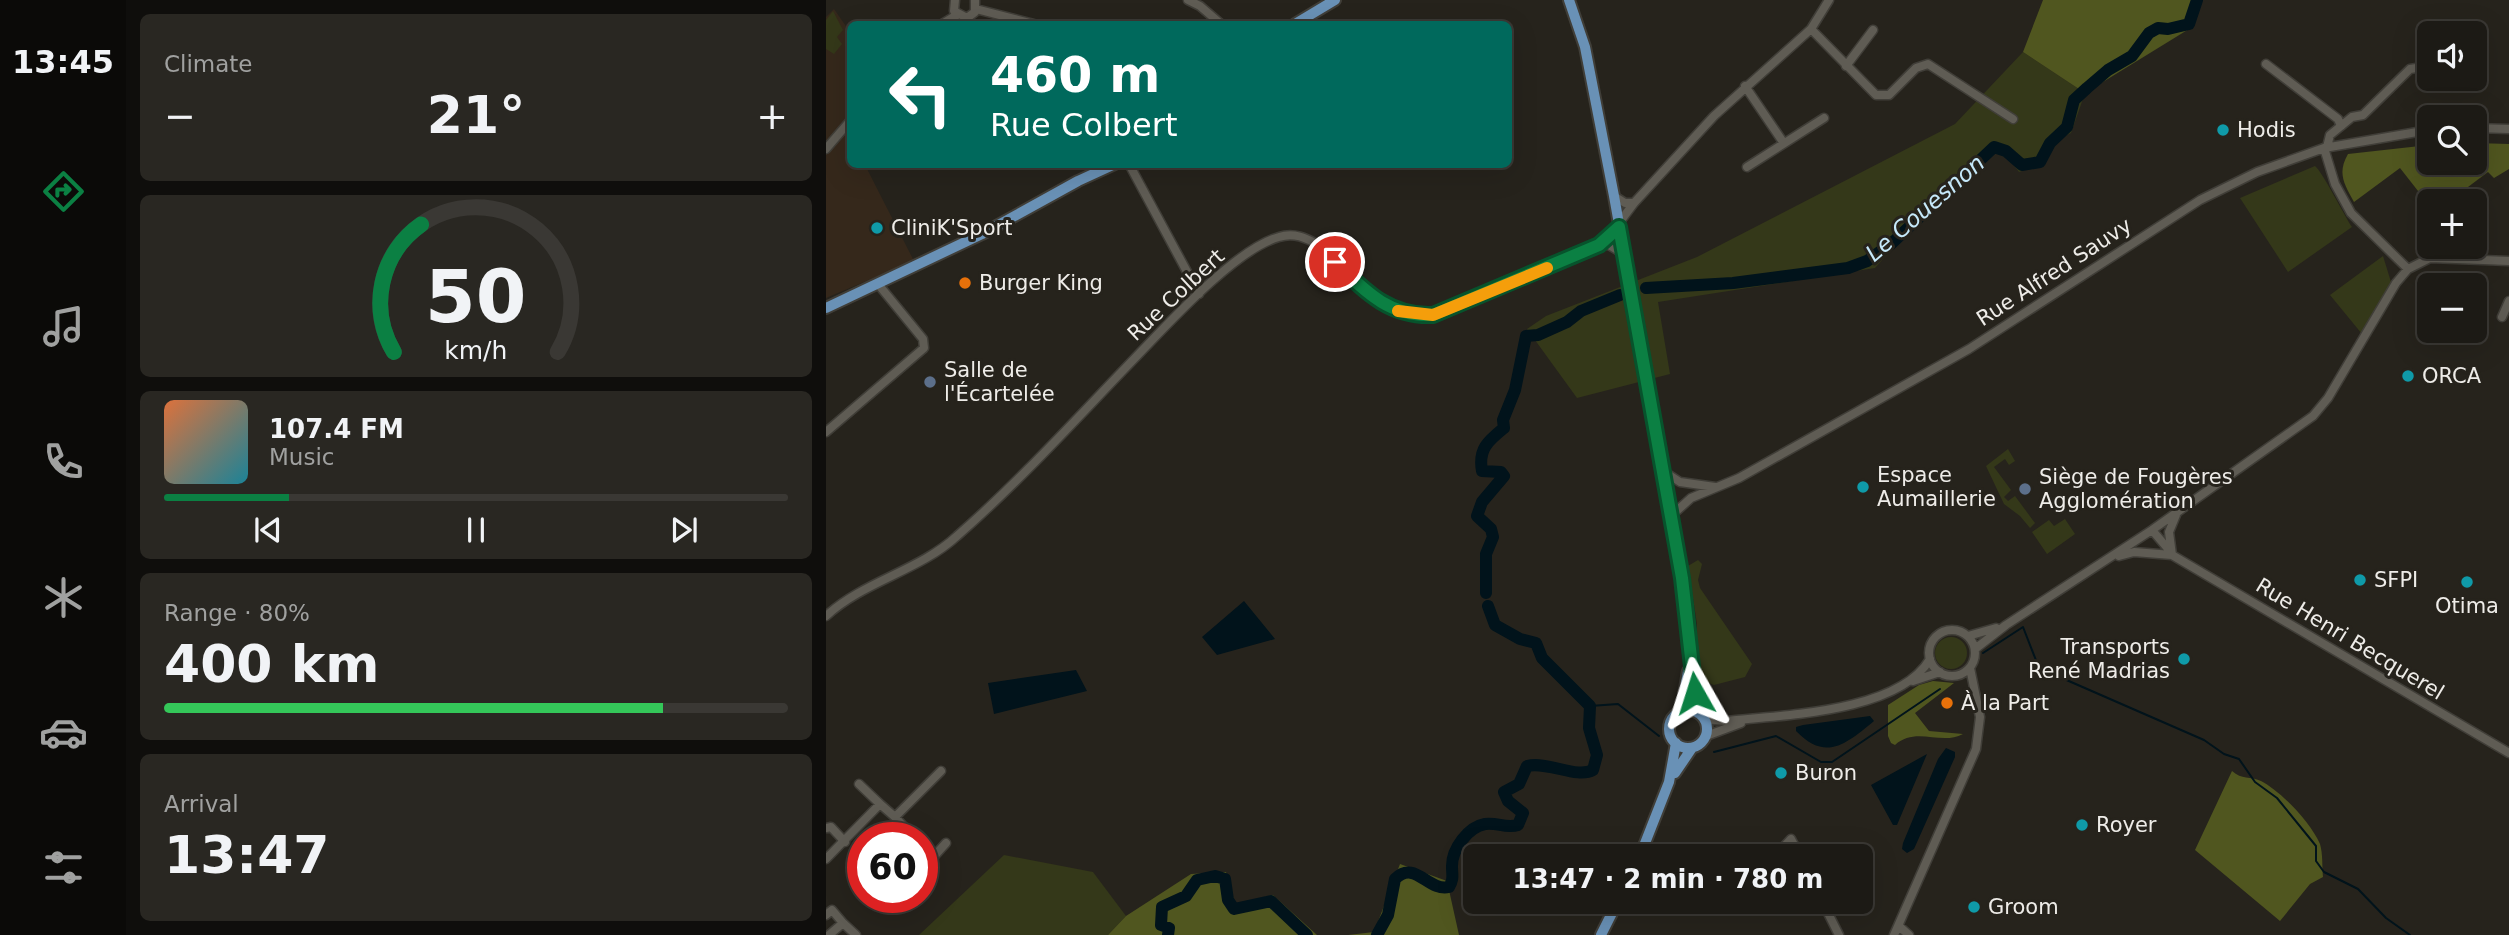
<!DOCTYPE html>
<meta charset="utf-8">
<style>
:root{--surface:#1c1a15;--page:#292722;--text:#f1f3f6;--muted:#a0a1a0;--line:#3a3834;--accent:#0b8043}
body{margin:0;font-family:"DejaVu Sans",sans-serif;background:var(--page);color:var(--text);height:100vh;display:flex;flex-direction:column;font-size:26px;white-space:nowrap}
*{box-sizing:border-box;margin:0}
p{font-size:23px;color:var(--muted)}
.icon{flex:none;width:38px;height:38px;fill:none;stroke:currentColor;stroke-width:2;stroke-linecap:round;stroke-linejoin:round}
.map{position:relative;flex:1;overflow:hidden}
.details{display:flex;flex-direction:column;gap:14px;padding:14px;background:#0f0e0c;width:700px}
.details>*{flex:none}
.banner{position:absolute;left:21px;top:21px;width:665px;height:147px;border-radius:10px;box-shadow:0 7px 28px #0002,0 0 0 2px var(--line);background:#00695c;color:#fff;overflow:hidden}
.buttons{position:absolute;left:1591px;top:21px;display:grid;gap:14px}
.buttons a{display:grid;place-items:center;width:70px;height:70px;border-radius:10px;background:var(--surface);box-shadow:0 7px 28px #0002,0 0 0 2px var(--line);font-size:35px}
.speed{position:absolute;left:21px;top:822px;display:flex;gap:14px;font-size:35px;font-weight:700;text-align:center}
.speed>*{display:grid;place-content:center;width:91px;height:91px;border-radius:50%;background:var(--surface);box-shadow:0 7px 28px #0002,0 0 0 2px var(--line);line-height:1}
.speed .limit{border:10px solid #d22;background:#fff;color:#111}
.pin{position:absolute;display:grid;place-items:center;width:60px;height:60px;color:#fff;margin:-30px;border:4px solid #fff;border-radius:50%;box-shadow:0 2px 7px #0007}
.me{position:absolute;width:77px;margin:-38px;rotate:354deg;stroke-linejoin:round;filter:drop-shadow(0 0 5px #0008)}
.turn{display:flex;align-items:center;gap:24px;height:147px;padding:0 28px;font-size:32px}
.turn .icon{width:91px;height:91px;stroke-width:2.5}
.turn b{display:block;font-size:49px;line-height:60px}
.big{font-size:52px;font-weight:600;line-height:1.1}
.details .widget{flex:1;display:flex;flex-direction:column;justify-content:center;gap:10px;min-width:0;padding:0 24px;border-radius:10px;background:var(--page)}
.details .dial{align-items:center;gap:0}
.dial svg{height:182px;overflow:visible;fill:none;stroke:var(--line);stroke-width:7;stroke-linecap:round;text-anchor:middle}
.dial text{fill:var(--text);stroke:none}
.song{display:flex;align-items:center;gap:21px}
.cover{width:84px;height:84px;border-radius:10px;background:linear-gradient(135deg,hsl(20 70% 55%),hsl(190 70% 35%))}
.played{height:7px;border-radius:4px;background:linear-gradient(90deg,var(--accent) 20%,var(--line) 20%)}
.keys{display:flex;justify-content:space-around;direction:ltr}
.heat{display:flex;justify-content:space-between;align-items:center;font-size:38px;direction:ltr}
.charge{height:10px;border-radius:5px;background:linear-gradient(90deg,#34c759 80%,var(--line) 0)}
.trip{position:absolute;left:637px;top:844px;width:410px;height:70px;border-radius:10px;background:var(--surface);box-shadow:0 7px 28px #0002,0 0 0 2px var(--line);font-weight:600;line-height:70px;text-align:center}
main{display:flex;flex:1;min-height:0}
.menu{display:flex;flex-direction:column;width:126px;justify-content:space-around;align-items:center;background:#0b0a08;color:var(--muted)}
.menu .icon{width:49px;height:49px}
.menu .current{color:var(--accent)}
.menu b{font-size:32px;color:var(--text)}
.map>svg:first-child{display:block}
.commercial{fill:#35281b}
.green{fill:#343819}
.forest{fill:#50561f}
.water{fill:#01131b}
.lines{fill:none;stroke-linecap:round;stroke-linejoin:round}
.stream{stroke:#01131b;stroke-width:2}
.river{stroke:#01131b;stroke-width:12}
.minor-casing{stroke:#403e38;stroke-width:11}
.major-casing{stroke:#403e38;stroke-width:14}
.minor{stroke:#5f5c54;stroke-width:8}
.major{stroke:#6991b6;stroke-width:10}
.route-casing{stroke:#07532c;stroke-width:18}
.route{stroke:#0b8043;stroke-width:12}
.slow{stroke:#f59e0b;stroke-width:12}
.culture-dot{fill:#0f9aa8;stroke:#26231c;stroke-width:2.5}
.food-dot{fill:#e8710a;stroke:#26231c;stroke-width:2.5}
.service-dot{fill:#5c6f8a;stroke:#26231c;stroke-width:2.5}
.labels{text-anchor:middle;stroke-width:6;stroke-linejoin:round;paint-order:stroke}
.poi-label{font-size:21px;fill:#eeece8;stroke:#26231c;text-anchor:start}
.street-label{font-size:21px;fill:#eeece8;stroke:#26231c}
.water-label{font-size:23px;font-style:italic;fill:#c6e9fa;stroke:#26231c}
</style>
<main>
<nav class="menu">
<b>13:45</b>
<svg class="icon current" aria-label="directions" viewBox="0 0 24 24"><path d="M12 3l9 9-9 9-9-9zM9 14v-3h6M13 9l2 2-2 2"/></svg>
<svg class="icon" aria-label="music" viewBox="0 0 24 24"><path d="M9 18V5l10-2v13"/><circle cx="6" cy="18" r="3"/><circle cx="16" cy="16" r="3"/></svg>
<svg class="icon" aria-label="phone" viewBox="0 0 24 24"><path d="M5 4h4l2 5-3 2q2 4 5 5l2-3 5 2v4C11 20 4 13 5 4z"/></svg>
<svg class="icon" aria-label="climate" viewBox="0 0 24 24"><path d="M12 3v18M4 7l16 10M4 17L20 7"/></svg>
<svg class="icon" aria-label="car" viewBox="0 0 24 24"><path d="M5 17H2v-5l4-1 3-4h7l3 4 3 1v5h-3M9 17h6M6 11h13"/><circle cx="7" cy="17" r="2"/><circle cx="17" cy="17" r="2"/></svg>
<svg class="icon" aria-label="filters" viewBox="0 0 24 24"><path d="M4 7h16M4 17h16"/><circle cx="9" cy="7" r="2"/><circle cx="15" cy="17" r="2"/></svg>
</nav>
<section class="details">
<div class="widget"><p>Climate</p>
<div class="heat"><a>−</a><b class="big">21°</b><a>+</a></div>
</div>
<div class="widget dial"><svg viewBox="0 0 100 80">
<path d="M14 69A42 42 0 1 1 86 69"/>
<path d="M14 69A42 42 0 0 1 26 13" stroke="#0b8043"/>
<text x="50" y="56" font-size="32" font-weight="700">50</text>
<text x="50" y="72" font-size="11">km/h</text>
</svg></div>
<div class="widget">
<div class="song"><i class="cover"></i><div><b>107.4 FM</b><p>Music</p></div></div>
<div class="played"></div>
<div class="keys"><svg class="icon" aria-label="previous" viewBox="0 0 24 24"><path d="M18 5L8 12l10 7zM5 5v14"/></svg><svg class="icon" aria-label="pause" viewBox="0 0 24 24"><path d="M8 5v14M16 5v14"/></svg><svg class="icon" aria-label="next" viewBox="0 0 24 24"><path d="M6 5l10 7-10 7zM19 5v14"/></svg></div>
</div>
<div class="widget"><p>Range · 80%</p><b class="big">400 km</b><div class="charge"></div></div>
<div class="widget"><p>Arrival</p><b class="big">13:47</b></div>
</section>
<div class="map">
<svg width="1683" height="935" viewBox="0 0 1683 935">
<rect width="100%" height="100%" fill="#26231c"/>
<!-- commercial -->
<path class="commercial" d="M8 9 24 32V164L39 165 88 261 0 298V17Z"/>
<!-- green -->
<path class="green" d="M7 11 17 30 11 37 16 44 8 54 0 49V20Z
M1197 52 1259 93 1245 133 1225 143 1218 164 1193 172 1174 147 1165 150 1152 165 1139 167 1049 268 832 302 844 374 751 398 701 329 720 316 871 257 1129 124Z
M1489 166C1496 171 1518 215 1526 227L1462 272 1414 198Z
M1557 256 1565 282 1536 334 1504 295Z
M1182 449 1189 461 1183 465 1179 459 1168 467 1185 490 1178 497 1182 501 1189 496 1209 523 1204 528 1194 516 1178 504 1160 466Z
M1239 519 1249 534 1221 554 1206 532 1223 520 1228 526Z
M872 560 876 564 872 580 874 588 926 664 919 677 888 685 871 679V624L862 566Z
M1109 653a16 16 0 1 1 32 0a16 16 0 1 1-32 0Z
M178 855 267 872 300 916 282 935H93Z"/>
<!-- forest -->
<path class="forest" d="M1217 0H1376L1363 29 1259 93 1197 52Z
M1649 143 1683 144V169L1668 178 1662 172 1626 199 1619 191 1613 201H1603V205L1574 168 1528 202C1518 184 1511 173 1522 154L1603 145V163H1648Z
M1107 681 1128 683 1089 713 1103 731 1137 734C1115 746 1090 726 1069 745L1065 743 1062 736V705L1093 685Z
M1406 771C1416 780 1424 776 1435 781 1456 792 1485 823 1494 844 1497 854 1496 867 1497 877L1484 884 1454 921 1369 850Z
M574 864 621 881 633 935H522L548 932Z
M400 872 409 904 447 895 491 935H282L300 916 365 874Z"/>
<!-- water -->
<path class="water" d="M418 601 449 639 391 655 376 637Z
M250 670 261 691 168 714 162 683Z
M1044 716 1048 721C1020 744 1000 762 970 731V727L977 725Z
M1120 748 1129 752V757L1088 849 1081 853 1076 849 1077 843 1112 759Z
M1101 754 1071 825H1067L1045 785Z"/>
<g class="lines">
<!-- stream -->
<path class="stream" d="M1157 653 1197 627 1213 668 1378 740 1398 754 1413 759 1429 782 1451 798 1490 846V861L1498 872 1532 889 1560 918 1584 935
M764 706 792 704 833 736
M888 752 950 736 995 762H1006L1114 689"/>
<!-- river -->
<path class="river" d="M820 288 907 283 1022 268 1041 261 1065 244 1168 147 1180 151 1196 165 1214 162 1224 143 1241 127 1248 100 1261 88 1282 70 1306 56 1323 33 1332 28 1342 29 1363 24 1371 0
M660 593V554L667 537 665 529 651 516 656 502 678 476 675 472 656 471C652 449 662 441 678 428L677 420 689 390 700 336 712 335 741 322 755 311 794 295
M342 935 343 928 335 925 336 907 360 896 371 880 389 876 399 879 402 900 408 909 445 901 481 935
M551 935 562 915 569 879C589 859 602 892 623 887 628 879 626 875 626 866 626 849 642 827 659 824 671 822 680 829 692 825L697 813 682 801 678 792 693 784 701 766C722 761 751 779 767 770L771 755 763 728 764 706 716 658 710 643 694 639 669 625 662 606"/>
<defs>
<path id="minor" d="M129 0 128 11 141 18 149 12V0
M362 0 374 6 395 24
M150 9 208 24
M116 24 131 15
M985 29 1050 95H1063L1090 68 1102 64 1187 119
M1440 64 1512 119 1515 126
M1020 66 1047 30
M919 86 957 142
M1648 128 1683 129
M1501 147 1504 135 1526 117 1537 115 1584 69 1603 66
M1498 148 1509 184 1525 213 1582 269
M0 149 24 121
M303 164 373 294
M921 167 998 118
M788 196 799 203H808L793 223
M808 203 888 116 985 29 1003 0
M793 227 773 245H783L798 254
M1676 317 1683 301
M0 432 98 348 97 339 52 284
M837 471 854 482 889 487
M845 516 865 498 913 478 1143 349 1374 200 1431 172 1498 148 1603 130
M1326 530 1343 550
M1346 555 1343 532 1350 515
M1293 556 1308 552 1346 555 1683 753
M0 616C38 581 93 571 131 536 194 481 250 419 308 359 340 326 409 249 453 237 468 232 480 238 493 245 527 280 564 328 618 312L773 245
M1103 653a23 23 0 1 1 46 0a23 23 0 1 1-46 0Z
M1142 636 1170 628
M1149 649 1180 625 1326 530 1487 416 1502 398 1570 283 1582 269 1604 258 1683 261
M1087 681 1114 672
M878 719 901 721C958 715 1073 712 1104 659
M880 736 915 723
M33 784 54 804
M69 817 79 828 80 838
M0 828 5 827 19 842
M69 838 79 828
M96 856 103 862 120 843
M949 856 965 839 974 856
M0 859 54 804 69 817 115 771
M996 901 1013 935
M0 915 6 910 17 923 3 935
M17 923 30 935
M1074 927 1083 935
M1068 935 1150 749 1154 717 1144 668"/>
<path id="major" d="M743 0 759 47 788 196 856 578 872 713
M469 24 509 0
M0 308 156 234 252 181 289 164
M843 729a19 19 0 1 1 38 0a19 19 0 1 1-38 0Z
M855 712 862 671
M849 773 866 748
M814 856 843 782 850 743
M775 935 792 901"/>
</defs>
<!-- minor casing -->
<use href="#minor" class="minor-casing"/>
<!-- major casing -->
<use href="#major" class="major-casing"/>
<!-- minor -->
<use href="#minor" class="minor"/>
<!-- major -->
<use href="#major" class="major"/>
</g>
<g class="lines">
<defs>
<path id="route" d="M509 262C539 291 563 317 607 315L773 245 793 227 856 578 869 693"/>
</defs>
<!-- route casing -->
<use href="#route" class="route-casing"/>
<!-- route -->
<use href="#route" class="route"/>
<!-- slow -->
<path class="slow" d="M572 311 607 315 721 268"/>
</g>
<!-- markers -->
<g class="culture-dot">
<circle cx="1397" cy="130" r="7"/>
<circle cx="51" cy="228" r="7"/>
<circle cx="1582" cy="376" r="7"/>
<circle cx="1037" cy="487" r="7"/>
<circle cx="1534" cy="580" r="7"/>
<circle cx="1641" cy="582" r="7"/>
<circle cx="1358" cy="659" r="7"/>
<circle cx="955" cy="773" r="7"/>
<circle cx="1256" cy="825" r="7"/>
<circle cx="1148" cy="907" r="7"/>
</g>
<g class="food-dot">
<circle cx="139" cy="283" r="7"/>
<circle cx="1121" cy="703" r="7"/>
</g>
<g class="service-dot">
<circle cx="104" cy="382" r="7"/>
<circle cx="1199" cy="489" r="7"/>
</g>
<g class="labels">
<!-- poi labels -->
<g class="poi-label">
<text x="1411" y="137">Hodis</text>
<text x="65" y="235">CliniK'Sport</text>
<text x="153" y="290">Burger King</text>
<text x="118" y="377">Salle de<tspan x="118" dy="24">l'Écartelée</tspan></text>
<text x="1596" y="383">ORCA</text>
<text x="1051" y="482">Espace<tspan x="1051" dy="24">Aumaillerie</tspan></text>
<text x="1213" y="484">Siège de Fougères<tspan x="1213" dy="24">Agglomération</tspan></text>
<text x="1548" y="587">SFPI</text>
<text x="1641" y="613" text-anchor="middle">Otima</text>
<text x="1344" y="654" text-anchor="end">Transports<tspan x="1344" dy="24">René Madrias</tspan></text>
<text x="1135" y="710">À la Part</text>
<text x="969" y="780">Buron</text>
<text x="1270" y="832">Royer</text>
<text x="1162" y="914">Groom</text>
</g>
<!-- street labels -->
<g class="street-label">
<text transform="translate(1228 272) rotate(-33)" y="7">Rue Alfred Sauvy</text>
<text transform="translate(350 295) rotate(-43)" y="7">Rue Colbert</text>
<text transform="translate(1524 639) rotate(31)" y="7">Rue Henri Becquerel</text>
</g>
<!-- water labels -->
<g class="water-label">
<text transform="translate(1099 208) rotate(-41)" y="8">Le Couesnon</text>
</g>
</g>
</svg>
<div class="buttons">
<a><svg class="icon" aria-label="sound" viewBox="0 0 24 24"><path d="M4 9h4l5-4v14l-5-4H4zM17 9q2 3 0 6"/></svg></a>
<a><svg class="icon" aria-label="search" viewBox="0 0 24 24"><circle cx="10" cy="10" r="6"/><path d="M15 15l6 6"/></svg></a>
<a>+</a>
<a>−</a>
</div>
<div class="speed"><div class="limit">60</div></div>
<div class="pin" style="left:509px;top:262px;background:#d93025"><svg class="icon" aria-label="arrive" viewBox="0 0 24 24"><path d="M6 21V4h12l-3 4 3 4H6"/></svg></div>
<svg class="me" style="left:869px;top:693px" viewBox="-20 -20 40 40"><path d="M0-17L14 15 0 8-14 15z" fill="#0b8043" stroke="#fff" stroke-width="4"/></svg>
<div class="trip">13:47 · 2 min · 780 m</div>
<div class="banner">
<div class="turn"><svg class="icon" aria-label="left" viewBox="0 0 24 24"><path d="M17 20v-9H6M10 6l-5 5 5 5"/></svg><div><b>460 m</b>Rue Colbert</div></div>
</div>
</div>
</main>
